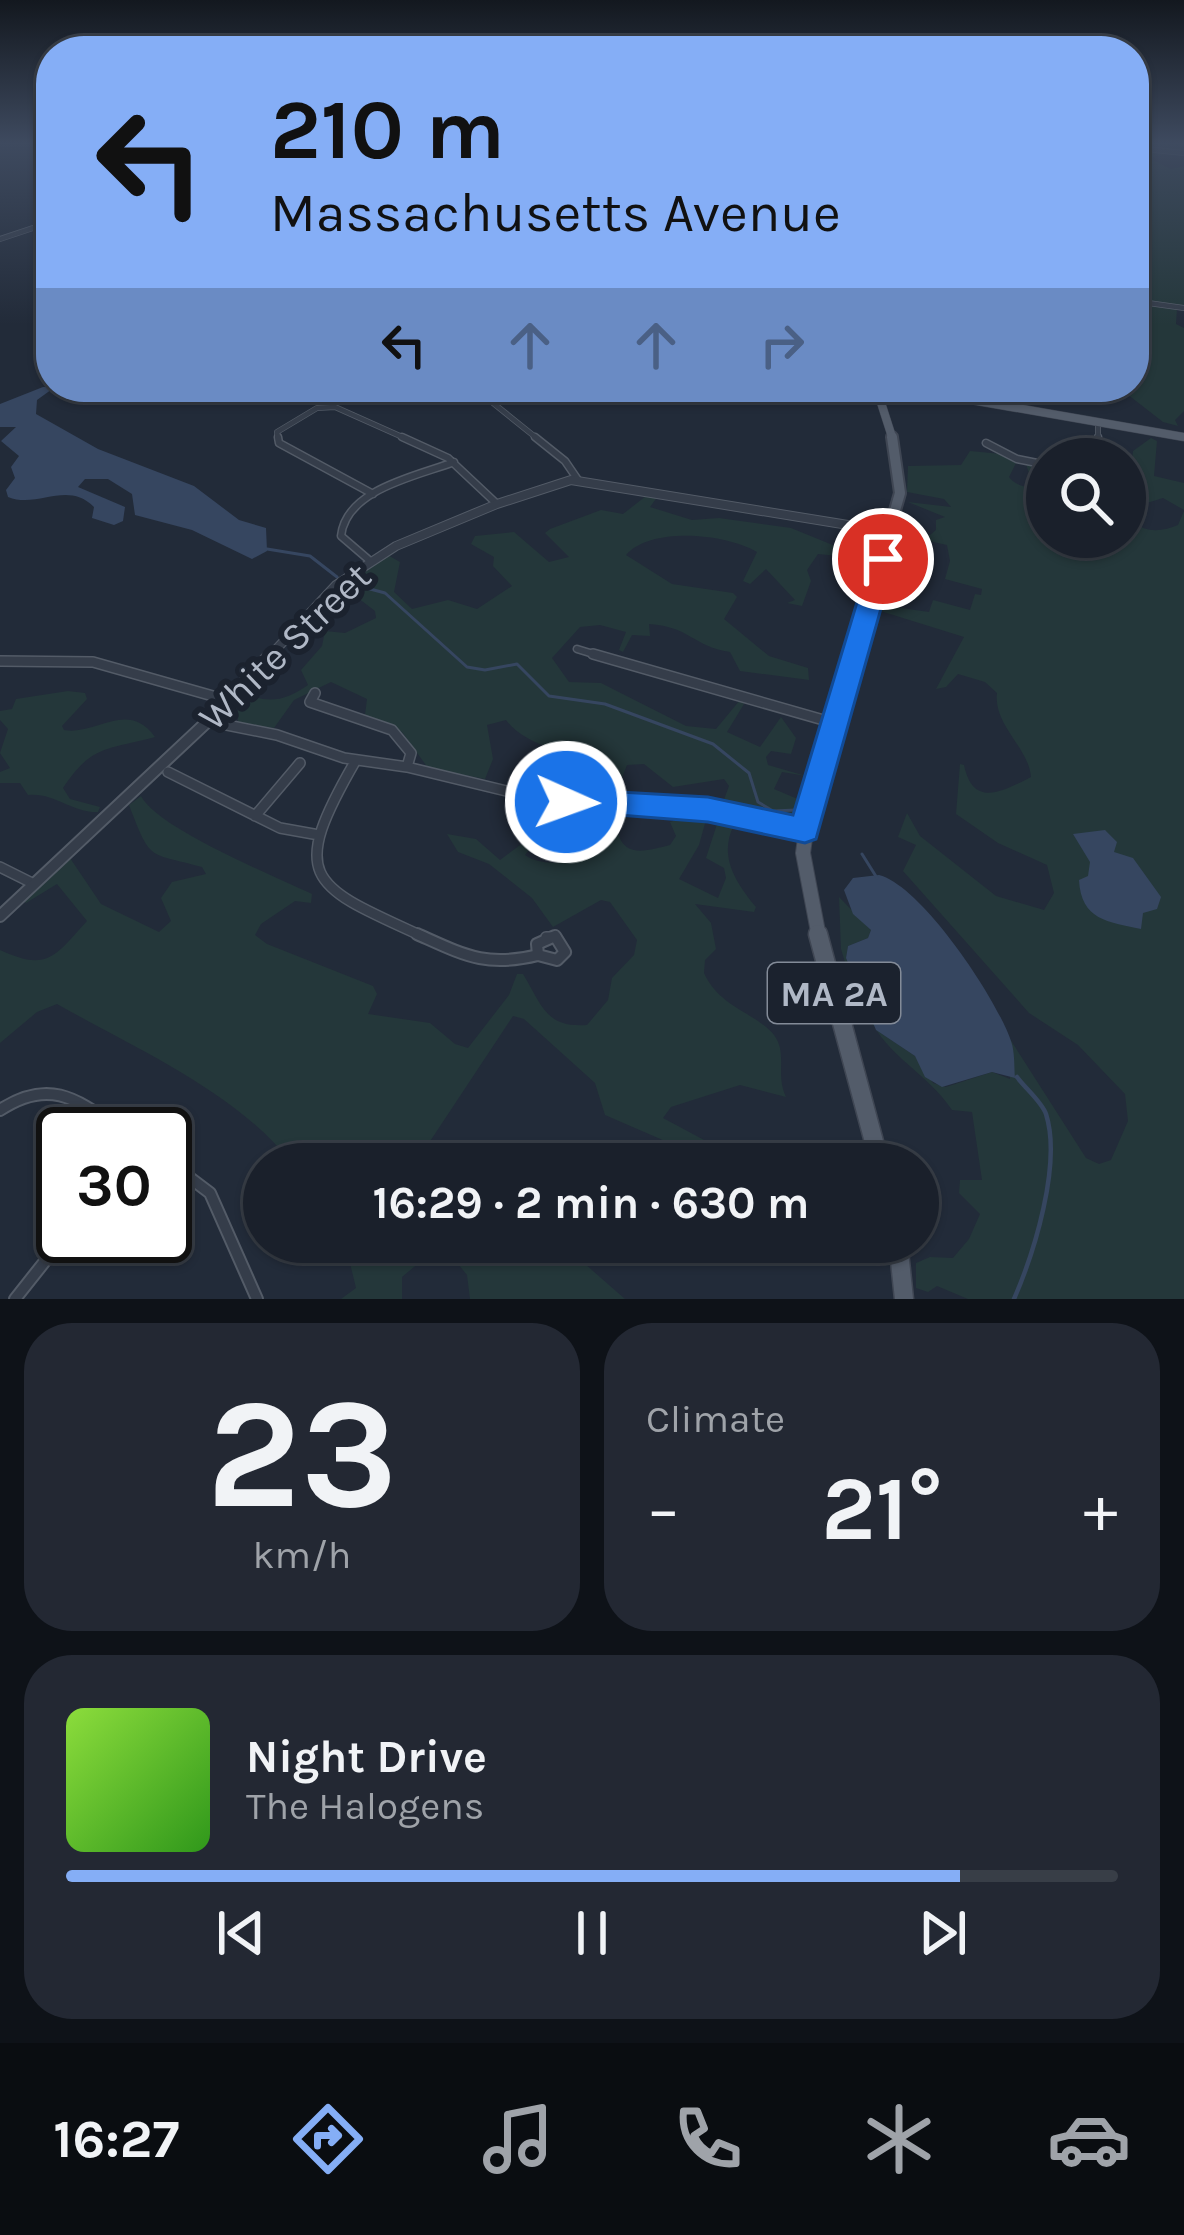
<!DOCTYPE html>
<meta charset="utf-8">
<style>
:root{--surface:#1a202b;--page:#232833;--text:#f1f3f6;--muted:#9fa3a9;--line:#383e47;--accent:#85aef6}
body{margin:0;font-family:Karla,sans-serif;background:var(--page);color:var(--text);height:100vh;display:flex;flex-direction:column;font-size:45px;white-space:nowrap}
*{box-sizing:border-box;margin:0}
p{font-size:39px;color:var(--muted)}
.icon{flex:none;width:66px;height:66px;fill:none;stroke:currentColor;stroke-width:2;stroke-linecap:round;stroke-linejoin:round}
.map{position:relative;height:1299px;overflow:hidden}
.panel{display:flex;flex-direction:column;gap:24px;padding:24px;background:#0e1218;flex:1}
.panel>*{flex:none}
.guide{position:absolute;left:36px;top:36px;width:1113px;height:366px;border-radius:48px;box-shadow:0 3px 9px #0004,0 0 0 3px var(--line);background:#85aef6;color:#111;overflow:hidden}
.fabs{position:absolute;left:1026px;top:438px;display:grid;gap:24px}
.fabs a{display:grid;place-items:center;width:120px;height:120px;border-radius:50%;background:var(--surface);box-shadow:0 3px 9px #0004,0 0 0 3px var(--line);font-size:60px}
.speed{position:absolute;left:36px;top:1107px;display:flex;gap:24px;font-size:60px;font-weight:700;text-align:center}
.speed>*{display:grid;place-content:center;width:156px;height:156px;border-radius:50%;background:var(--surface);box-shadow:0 3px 9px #0004,0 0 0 3px var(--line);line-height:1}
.speed .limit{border:6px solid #111;border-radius:18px;background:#fff;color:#111}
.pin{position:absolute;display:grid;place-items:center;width:102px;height:102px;color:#fff;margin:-51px;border:6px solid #fff;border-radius:50%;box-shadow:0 3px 12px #0007}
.me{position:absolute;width:132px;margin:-66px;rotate:92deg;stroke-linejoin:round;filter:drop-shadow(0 0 9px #0008)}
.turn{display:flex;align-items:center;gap:42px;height:252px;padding:0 36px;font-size:54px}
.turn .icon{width:156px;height:156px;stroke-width:2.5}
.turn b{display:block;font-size:84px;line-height:102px}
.lanes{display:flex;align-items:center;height:114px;padding:0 36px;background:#0003;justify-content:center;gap:60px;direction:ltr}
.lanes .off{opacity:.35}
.big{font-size:90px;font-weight:700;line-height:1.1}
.panel .card{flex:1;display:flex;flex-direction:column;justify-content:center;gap:18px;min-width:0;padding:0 42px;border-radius:48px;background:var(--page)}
.panel .dial{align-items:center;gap:0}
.dial b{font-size:156px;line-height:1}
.song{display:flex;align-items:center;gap:36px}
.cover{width:144px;height:144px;border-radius:18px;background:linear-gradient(135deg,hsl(90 70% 55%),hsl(110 70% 35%))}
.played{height:12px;border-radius:6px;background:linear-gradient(90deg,var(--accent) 85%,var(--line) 85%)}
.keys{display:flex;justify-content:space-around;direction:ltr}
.heat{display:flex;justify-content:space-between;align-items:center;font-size:66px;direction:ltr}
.panel .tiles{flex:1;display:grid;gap:24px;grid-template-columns:1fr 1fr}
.card:last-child{grid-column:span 2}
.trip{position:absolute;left:243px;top:1143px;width:696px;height:120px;border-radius:60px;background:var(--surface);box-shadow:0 3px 9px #0004,0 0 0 3px var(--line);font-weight:700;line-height:120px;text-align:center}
.tab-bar{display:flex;height:192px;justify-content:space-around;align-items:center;background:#0a0d11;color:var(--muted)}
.tab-bar .icon{width:84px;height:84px}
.tab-bar .current{color:var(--accent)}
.tab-bar b{font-size:54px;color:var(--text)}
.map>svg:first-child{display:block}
.green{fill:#24373a}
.water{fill:#364660}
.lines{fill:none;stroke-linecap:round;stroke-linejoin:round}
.stream-far1{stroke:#364660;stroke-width:3}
.stream{stroke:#364660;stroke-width:4.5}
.minor-far3-casing{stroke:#535b67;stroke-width:6}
.minor-far2-casing{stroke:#535b67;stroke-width:9}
.minor-far1-casing{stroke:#535b67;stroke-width:12}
.minor-casing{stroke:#535b67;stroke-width:14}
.tertiary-far1-casing{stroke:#535b67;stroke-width:10}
.tertiary-casing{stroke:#535b67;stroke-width:14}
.primary-far3-casing{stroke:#3f4653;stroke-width:9}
.primary-far2-casing{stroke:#3f4653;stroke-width:14}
.primary-far1-casing{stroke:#3f4653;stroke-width:16}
.primary-casing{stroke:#3f4653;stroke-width:21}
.minor-far3{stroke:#353d4a;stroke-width:4.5}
.minor-far2{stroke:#353d4a;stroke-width:6}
.minor-far1{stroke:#353d4a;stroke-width:9}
.minor{stroke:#353d4a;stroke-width:10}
.tertiary-far1{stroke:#353d4a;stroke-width:8}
.tertiary{stroke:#353d4a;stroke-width:10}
.primary-far3{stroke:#535c6a;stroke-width:8}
.primary-far2{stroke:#535c6a;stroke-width:10}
.primary-far1{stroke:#535c6a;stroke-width:14}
.primary{stroke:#535c6a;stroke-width:18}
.route{fill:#1a73e8;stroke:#114b97;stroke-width:3}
.labels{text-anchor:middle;stroke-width:12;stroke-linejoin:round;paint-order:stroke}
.shield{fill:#1b222e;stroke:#838b98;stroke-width:3}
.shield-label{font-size:36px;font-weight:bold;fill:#b0b8c6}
.street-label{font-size:39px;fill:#b0b8c6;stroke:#1b222e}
</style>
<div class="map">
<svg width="1184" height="1299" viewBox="0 0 1184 1299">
<rect width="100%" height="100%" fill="#222b39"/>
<!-- green -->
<path class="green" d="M1154 143H1184L1178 151 1149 158 1171 169 1184 166V307L1134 300V166H1144L1134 152 1150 150Z
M1151 305 1177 309 1176 324 1184 328V411L1175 420 1178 426 1163 422 1118 387H1134V314L1144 315Z
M1151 438 1157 441 1154 476 1184 483V510L1163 498 1134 507 1125 497 1146 490 1125 478 1131 475 1133 451Z
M970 451 1002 454 1016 463 1009 477C1016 487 1031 488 1043 489L1045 482 1030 476 1026 464 1043 468 1047 537H1084L1110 548 1123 545 1125 518C1144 531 1156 534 1178 525L1184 511V1299H968L937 1286 928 1292 916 1288V1263L930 1257 953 1258 969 1239 980 1214 959 1193 960 1180H982L972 1112 952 1110C927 1072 883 1055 866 1010L860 1011 841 949 839 897 871 930 868 938 848 946 846 958 876 1030 915 1056 933 1083 946 1087 992 1072 1010 1079V1039L1086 1158 1099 1164 1111 1160 1128 1121 1125 1094 1078 1045 1029 1013 903 871 916 845 898 837 907 813 920 836 996 896 1044 910 1054 893 1047 865 998 843 956 814 960 764 964 765C973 808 1002 792 1031 777 1029 748 993 725 997 693L985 682 958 674 946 687 936 689 964 637 874 609 888 606 929 612 933 600 970 610 975 594 981 595 982 589 945 579 950 561 947 545 896 534 930 535 936 530V520L945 517 908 502 951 507 944 499 907 492 908 466 961 465Z
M646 496H658L650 507 692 520 719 518 791 528 867 559 818 554 807 570 811 581 802 606 787 603 795 600 766 569 750 584 743 581 757 552C727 534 651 526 626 555L672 584 733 593 737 597 724 619 769 656 808 668 809 680 740 671 730 652C692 646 691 627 649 624L650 636 632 635 623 652 619 650 626 632 600 625 580 627 552 658 569 682 601 683 686 726 716 729 740 700 744 704 727 732 760 747 781 717 796 738 791 754 771 751 766 757 768 765 806 776 782 772 774 789 800 800 796 818 722 805 729 786 724 779 673 787 644 764 627 765 614 798 601 794 599 775C570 748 528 749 506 720L487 725 493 759 485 779 428 768 402 732 365 715 367 699 331 682 294 700 274 728 238 722V709L218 717 239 692C268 703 282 703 308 685L301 670 322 646 325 631 345 633 376 618 375 611 341 585 386 554 400 562 394 592 412 609 448 600 477 609 512 586 493 566 494 557 471 544 475 536 514 532 549 562 569 557 545 533 550 529 601 510 623 514Z
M68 691 85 693 87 699 62 726 64 730C97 736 127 699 155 737 108 750 92 744 63 788L70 799 100 807 98 812C72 813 54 792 28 795L20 783H0V772L10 768 0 753 8 729 0 720V711L12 709 16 699Z
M141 796C158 829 275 876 312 894L311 903 295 901 261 924 255 935 267 944 373 986 377 994 368 1014 430 1023 455 1044 468 1048 509 995 517 974H523C542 1005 545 1028 587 1025L608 1000 612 978 634 955 637 940 610 902 601 900 553 927 532 898 489 864 458 852 447 834 476 839 500 860 543 828 546 830 525 855C544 869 581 862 600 848L583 821 587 811 629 812 618 833C625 859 649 850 670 845L676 836 670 822 695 813 706 820 699 845 679 879 718 898 726 878 724 868 706 858 718 821 730 818 734 825C718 856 736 883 756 907L754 912 695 904 711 923 716 949 705 960 704 973C720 1008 755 1012 774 1035 788 1054 775 1074 786 1097L740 1085 671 1107 663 1118 719 1148 732 1164H718L605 1115 595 1083 524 1019 513 1016 415 1164H292C240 1094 133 1047 57 1004L37 1012 0 1043V950C48 972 54 957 87 921L57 884 26 903 21 899 70 858 101 904 159 932 171 921 161 898 172 882 206 874 202 867C147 852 151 862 129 805Z
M297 1242H546L577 1257 625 1299H470L467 1275 454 1259 427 1256 402 1277V1299H341L356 1288 349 1259 334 1255 293 1264Z"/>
<!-- water -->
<path class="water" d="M43 387H55L37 400 36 414 98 449 194 486 239 520 266 528 267 551 252 559 192 530 135 515 132 494 108 479H85L78 487 125 507 123 521 114 525 92 518 94 507C67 480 38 509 8 497L6 490 15 478 11 467 19 456 1 441 16 427H0V404Z
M1105 830 1117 842 1114 852 1133 858 1161 897 1157 909 1143 913 1141 929C1108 922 1081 920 1079 880L1088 876 1090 862 1073 834Z
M879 875C922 886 997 999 1011 1041 1015 1052 1014 1067 1015 1078L992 1072 942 1087 925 1077 915 1056 876 1030 846 958 848 946 868 938 871 930 853 914 844 890 853 878Z"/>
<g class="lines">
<!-- stream-far1 -->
<path class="stream-far1" d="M267 549 310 556 337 577
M348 583 385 593 467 667 485 670 517 664 549 696 605 704 713 744 749 773 758 802 773 811 796 810
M862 854 877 878"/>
<!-- stream -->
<path class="stream" d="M1014 1299C1034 1253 1062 1164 1046 1114 1042 1102 1025 1088 1017 1077"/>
<defs>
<path id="minor-far3" d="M1134 148 1184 153
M0 239 51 222
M1134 301 1184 308
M473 387 539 440
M278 440 277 432 317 408 335 407 409 440
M1098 440V422"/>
<path id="minor-far2" d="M278 437 279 443 373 494
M402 437 448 458 497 504
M535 437 565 461 578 480
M986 443 1017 459 1047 465
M1097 459 1098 437
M369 560 341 536C346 489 417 476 454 462
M577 649 603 657"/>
<path id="minor-far1" d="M593 654 834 723
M0 661 93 662 227 700
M315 693 310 702 392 730 411 753 407 767
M212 722 277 735 344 758 407 767 523 795 708 809 805 830
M356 760C287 879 309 885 424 937
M168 772 280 828 319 835
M255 816 300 763
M0 867 34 884
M546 937H556"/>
<path id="minor" d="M417 934C464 955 486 968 538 955
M555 936 565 952 557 960 538 955 537 944Z
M0 1110C53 1075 81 1103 127 1134
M165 1159 210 1193 257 1299
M15 1299 65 1236"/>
<path id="tertiary-far1" d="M269 657 336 585 396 546 497 504 571 480 891 532"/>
<path id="tertiary" d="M0 916 208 721 271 654"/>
<path id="primary-far3" d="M876 387 893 440
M877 392 908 389 1184 437"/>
<path id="primary-far2" d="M853 657 900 493 892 437"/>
<path id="primary-far1" d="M819 937 803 853 808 816 854 654"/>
<path id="primary" d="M818 934 880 1164
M898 1242 904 1299"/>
</defs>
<!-- minor-far3 casing -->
<use href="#minor-far3" class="minor-far3-casing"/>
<!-- minor-far2 casing -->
<use href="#minor-far2" class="minor-far2-casing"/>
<!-- minor-far1 casing -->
<use href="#minor-far1" class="minor-far1-casing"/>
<!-- minor casing -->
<use href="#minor" class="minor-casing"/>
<!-- tertiary-far1 casing -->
<use href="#tertiary-far1" class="tertiary-far1-casing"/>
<!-- tertiary casing -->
<use href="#tertiary" class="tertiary-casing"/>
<!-- primary-far3 casing -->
<use href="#primary-far3" class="primary-far3-casing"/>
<!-- primary-far2 casing -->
<use href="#primary-far2" class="primary-far2-casing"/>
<!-- primary-far1 casing -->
<use href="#primary-far1" class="primary-far1-casing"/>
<!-- primary casing -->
<use href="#primary" class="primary-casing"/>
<!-- minor-far3 -->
<use href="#minor-far3" class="minor-far3"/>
<!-- minor-far2 -->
<use href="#minor-far2" class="minor-far2"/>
<!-- minor-far1 -->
<use href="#minor-far1" class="minor-far1"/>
<!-- minor -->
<use href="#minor" class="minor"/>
<!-- tertiary-far1 -->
<use href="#tertiary-far1" class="tertiary-far1"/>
<!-- tertiary -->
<use href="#tertiary" class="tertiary"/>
<!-- primary-far3 -->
<use href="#primary-far3" class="primary-far3"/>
<!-- primary-far2 -->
<use href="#primary-far2" class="primary-far2"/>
<!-- primary-far1 -->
<use href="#primary-far1" class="primary-far1"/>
<!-- primary -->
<use href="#primary" class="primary"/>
</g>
<!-- sky -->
<linearGradient id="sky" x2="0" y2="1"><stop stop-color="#13181f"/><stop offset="0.44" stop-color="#3e4a5f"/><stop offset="1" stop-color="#3e4a5f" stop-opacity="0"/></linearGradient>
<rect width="1184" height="325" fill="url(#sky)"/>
<!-- route -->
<path class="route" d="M883 551 895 559 816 839 805 843 708 822 555 810 550 802 555 793 566 789 708 797 793 815 870 559Z"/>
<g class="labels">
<!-- shield labels -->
<rect class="shield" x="768" y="963" width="132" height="60" rx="9"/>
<g class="shield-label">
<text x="834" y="1006">MA 2A</text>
</g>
<!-- street labels -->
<g class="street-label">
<text transform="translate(284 646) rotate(-44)" y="14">White Street</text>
</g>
</g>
</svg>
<div class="fabs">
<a><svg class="icon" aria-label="search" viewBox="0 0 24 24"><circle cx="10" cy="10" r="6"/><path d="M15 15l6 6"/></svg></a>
</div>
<div class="speed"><div class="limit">30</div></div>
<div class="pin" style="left:883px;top:559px;background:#d93025"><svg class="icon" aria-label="arrive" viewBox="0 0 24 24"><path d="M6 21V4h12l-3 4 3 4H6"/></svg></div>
<svg class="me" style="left:566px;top:802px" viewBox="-20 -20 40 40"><circle r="17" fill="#1a73e8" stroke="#fff" stroke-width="3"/><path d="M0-11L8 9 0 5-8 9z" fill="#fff"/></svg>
<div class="trip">16:29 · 2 min · 630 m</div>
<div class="guide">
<div class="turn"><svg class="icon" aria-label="left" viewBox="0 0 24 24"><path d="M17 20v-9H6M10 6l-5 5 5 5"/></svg><div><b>210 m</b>Massachusetts Avenue</div></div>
<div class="lanes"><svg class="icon" aria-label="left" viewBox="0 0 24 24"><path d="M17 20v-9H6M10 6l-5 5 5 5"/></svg><svg class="icon off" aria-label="ahead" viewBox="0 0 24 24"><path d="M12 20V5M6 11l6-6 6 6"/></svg><svg class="icon off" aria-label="ahead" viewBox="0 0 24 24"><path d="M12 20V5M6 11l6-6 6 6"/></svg><svg class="icon off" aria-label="right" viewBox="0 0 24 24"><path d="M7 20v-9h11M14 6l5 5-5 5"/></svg></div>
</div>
</div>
<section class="panel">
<div class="tiles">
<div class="card dial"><b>23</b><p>km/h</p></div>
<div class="card"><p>Climate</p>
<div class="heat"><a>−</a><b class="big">21°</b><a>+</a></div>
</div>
<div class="card">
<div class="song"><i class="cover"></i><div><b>Night Drive</b><p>The Halogens</p></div></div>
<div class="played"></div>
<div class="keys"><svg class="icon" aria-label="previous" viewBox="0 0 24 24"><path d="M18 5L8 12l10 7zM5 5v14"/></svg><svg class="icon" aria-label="pause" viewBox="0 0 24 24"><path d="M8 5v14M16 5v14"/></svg><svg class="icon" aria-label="next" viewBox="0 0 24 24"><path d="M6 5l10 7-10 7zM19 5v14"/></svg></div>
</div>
</div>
</section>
<nav class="tab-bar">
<b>16:27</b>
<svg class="icon current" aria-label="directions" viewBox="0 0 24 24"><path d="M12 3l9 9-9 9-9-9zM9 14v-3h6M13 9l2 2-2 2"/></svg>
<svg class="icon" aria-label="music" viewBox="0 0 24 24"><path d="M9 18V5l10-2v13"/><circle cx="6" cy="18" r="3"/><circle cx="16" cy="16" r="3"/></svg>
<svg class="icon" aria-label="phone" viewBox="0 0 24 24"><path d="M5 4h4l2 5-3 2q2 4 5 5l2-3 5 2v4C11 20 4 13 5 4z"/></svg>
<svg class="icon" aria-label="climate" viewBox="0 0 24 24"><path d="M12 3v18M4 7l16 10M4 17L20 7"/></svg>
<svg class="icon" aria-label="car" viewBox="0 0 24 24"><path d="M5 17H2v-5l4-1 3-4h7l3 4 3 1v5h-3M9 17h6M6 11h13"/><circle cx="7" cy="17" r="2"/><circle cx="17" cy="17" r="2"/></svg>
</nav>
